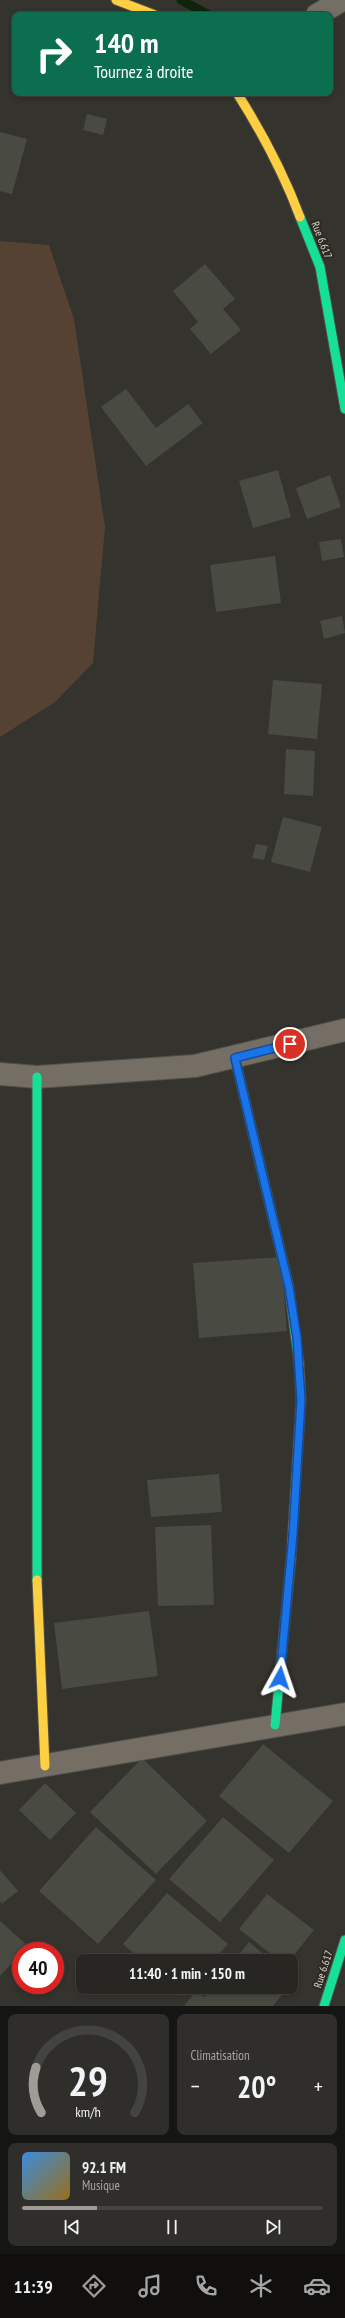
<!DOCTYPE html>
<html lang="fr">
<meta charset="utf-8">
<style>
:root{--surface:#272622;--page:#2f2e2a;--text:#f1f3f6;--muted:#a4a5a5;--line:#434340;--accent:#9d9c96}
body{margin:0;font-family:"PT Sans Narrow",sans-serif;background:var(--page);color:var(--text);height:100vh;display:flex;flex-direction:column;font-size:15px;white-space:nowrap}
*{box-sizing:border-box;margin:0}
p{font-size:13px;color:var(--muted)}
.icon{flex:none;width:22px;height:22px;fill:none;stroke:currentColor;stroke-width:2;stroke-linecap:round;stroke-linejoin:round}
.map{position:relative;height:2006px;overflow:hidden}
.details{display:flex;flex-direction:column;gap:8px;padding:8px;background:#151513;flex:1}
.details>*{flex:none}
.banner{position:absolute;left:12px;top:12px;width:321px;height:84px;border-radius:8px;box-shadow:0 2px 6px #0003,0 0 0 1px var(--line);background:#0b6e4f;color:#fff;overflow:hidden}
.speed{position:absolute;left:12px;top:1942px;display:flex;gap:8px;font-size:20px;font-weight:700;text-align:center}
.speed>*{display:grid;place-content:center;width:52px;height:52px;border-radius:50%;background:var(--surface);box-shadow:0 2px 6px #0003,0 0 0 1px var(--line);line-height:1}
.speed .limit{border:6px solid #d22;background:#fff;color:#111}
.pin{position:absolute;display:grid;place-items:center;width:34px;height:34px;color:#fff;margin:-17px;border:2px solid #fff;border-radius:50%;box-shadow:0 1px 4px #0007}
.me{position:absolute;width:44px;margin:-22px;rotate:5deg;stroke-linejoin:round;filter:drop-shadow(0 0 3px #0008)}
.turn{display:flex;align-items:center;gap:14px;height:84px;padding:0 16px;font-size:18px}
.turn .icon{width:52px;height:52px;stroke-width:2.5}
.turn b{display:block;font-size:28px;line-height:34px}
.big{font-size:30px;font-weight:800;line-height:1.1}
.details .card{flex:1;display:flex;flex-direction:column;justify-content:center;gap:6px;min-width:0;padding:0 14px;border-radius:8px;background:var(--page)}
.details .dial{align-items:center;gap:0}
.dial svg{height:104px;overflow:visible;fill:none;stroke:var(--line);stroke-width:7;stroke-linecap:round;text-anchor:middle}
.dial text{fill:var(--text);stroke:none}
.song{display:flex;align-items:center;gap:12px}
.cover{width:48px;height:48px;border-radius:6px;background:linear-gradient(135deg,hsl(210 70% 55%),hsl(40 70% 35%))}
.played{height:4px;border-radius:2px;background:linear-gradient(90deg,var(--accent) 25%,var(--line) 25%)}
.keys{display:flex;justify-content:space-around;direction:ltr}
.heat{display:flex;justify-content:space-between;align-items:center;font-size:22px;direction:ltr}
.details .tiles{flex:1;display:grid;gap:8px;grid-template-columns:1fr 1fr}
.card:last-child{grid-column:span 2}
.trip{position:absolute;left:76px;top:1954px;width:222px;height:40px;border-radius:8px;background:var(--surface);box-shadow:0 2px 6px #0003,0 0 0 1px var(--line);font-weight:800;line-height:40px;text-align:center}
.tab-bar{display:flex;height:64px;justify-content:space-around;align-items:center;background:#100f0e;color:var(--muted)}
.tab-bar .icon{width:28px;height:28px}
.tab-bar .on{color:var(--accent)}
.tab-bar b{font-size:18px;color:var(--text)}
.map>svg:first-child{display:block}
.green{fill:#564232}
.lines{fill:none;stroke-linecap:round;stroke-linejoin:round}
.stream{stroke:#0f240d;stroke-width:9}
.building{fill:#494a41}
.street-casing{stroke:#504f4b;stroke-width:24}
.fast-casing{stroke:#504f4b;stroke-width:11}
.slow-casing{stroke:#504f4b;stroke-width:11}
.street{stroke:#756e64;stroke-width:22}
.fast{stroke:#16e098;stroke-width:9}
.slow{stroke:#ffcf43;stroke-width:9}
.route-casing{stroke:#114b97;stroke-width:10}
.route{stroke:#1a73e8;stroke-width:7}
.labels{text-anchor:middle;stroke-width:4;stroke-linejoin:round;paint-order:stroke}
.street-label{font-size:11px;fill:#d6d5ce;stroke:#2d2b21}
</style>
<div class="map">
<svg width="345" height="2006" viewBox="0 0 345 2006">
<rect width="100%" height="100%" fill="#34332d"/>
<!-- green -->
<path class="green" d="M0 241 49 245 74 319 105 527 93 663 55 702 0 737Z"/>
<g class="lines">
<!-- stream -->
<path class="stream" d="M181 0 209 15"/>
</g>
<!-- building -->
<path class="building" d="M87 114 107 119 103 135 83 130Z
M0 132 27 139 12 194 0 191Z
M205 264 235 299 223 309 241 330 211 354 190 329 198 322 173 291Z
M126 389 156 428 188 404 203 423 146 466 101 407Z
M278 470 291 517 253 528 239 481Z
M330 475 341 507 307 519 296 488Z
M341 539 344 557 322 561 319 542Z
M275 556 281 603 216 612 210 565Z
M342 616 345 633 324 639 320 621Z
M273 680 322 684 317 739 268 734Z
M286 749 315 751 313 796 284 794Z
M283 817 322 827 310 872 271 862Z
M256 844 268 846 264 860 252 858Z
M281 1257 287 1331 199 1338 193 1263Z
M219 1474 222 1512 151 1517 147 1480Z
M211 1525 214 1605 158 1606 155 1527Z
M149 1611 158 1676 62 1689 54 1623Z
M263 1744 333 1801 289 1853 219 1796Z
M142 1758 207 1821 156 1874 90 1812Z
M45 1783 76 1813 50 1840 19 1810Z
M223 1817 274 1860 220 1922 169 1879Z
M96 1827 156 1880 98 1944 39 1891Z
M0 1870 18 1891 2 1904 0 1902Z
M167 1893 228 1944 213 1961H143L123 1944Z
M267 1894 314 1930 289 1961H280L239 1929Z
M0 1921 28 1946 0 1976Z
M249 1942 272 1961H234Z
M173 1987H191L183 1996Z
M213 1987H288L273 2006H184L196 1991 204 1997Z"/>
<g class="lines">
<defs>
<path id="street" d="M317 15 342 0
M0 1074 37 1077 195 1066 345 1030
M0 1773 345 1714"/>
<path id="fast" d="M300 217 320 267 345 409
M235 1058 289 1287 299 1363
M37 1580V1077
M275 1725 291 1559
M324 2006 345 1940"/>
<path id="slow" d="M116 0 155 15
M237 93C263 134 283 172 300 217
M291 1559 301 1400 299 1363
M37 1580 45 1766"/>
</defs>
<!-- street casing -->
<use href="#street" class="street-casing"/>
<!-- fast casing -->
<use href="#fast" class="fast-casing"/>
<!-- slow casing -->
<use href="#slow" class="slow-casing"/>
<!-- street -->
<use href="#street" class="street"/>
<!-- fast -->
<use href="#fast" class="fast"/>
<!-- slow -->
<use href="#slow" class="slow"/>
</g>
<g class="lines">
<defs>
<path id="route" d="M280 1678 293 1534 301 1400 297 1338 289 1287 235 1058 290 1044"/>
</defs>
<!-- route casing -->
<use href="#route" class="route-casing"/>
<!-- route -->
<use href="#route" class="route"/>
</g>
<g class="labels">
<!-- street labels -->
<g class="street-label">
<text transform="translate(322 240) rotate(69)" y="4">Rue 6.617</text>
<text transform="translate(323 1969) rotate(-72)" y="4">Rue 6.617</text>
</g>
</g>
</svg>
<div class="speed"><div class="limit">40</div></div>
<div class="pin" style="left:290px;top:1044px;background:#d93025"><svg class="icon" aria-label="arrive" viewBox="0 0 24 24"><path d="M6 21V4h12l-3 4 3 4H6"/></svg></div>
<svg class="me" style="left:280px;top:1678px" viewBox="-20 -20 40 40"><path d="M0-17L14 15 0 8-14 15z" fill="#1a73e8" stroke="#fff" stroke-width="4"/></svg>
<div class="trip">11:40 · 1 min · 150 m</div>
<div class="banner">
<div class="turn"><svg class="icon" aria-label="right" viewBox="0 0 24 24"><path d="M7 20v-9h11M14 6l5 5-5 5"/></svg><div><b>140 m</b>Tournez à droite</div></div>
</div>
</div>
<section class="details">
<div class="tiles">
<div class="card dial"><svg viewBox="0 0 100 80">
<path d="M14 69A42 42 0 1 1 86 69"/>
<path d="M14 69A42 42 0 0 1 10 34" stroke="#9d9c96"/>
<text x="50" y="56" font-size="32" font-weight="700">29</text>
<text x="50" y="72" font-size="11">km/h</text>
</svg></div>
<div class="card"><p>Climatisation</p>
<div class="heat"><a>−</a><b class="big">20°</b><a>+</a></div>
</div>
<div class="card">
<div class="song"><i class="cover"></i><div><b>92.1 FM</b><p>Musique</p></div></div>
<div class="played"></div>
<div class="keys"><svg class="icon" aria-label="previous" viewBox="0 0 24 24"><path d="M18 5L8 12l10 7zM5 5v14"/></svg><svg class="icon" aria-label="pause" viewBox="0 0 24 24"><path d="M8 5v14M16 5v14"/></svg><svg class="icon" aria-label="next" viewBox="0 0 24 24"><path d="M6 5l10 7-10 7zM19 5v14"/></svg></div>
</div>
</div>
</section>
<nav class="tab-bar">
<b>11:39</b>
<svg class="icon on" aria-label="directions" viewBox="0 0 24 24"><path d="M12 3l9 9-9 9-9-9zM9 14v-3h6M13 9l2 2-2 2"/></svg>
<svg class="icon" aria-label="music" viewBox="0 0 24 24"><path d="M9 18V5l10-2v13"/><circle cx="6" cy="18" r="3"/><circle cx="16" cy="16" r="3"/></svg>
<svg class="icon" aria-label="phone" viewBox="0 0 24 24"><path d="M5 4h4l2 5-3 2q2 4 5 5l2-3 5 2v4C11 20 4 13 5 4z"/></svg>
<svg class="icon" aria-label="climate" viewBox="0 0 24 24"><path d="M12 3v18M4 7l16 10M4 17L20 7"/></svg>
<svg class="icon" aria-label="car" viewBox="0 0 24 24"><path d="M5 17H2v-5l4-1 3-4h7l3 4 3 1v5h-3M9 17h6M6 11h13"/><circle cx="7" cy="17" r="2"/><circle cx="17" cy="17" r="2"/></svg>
</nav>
